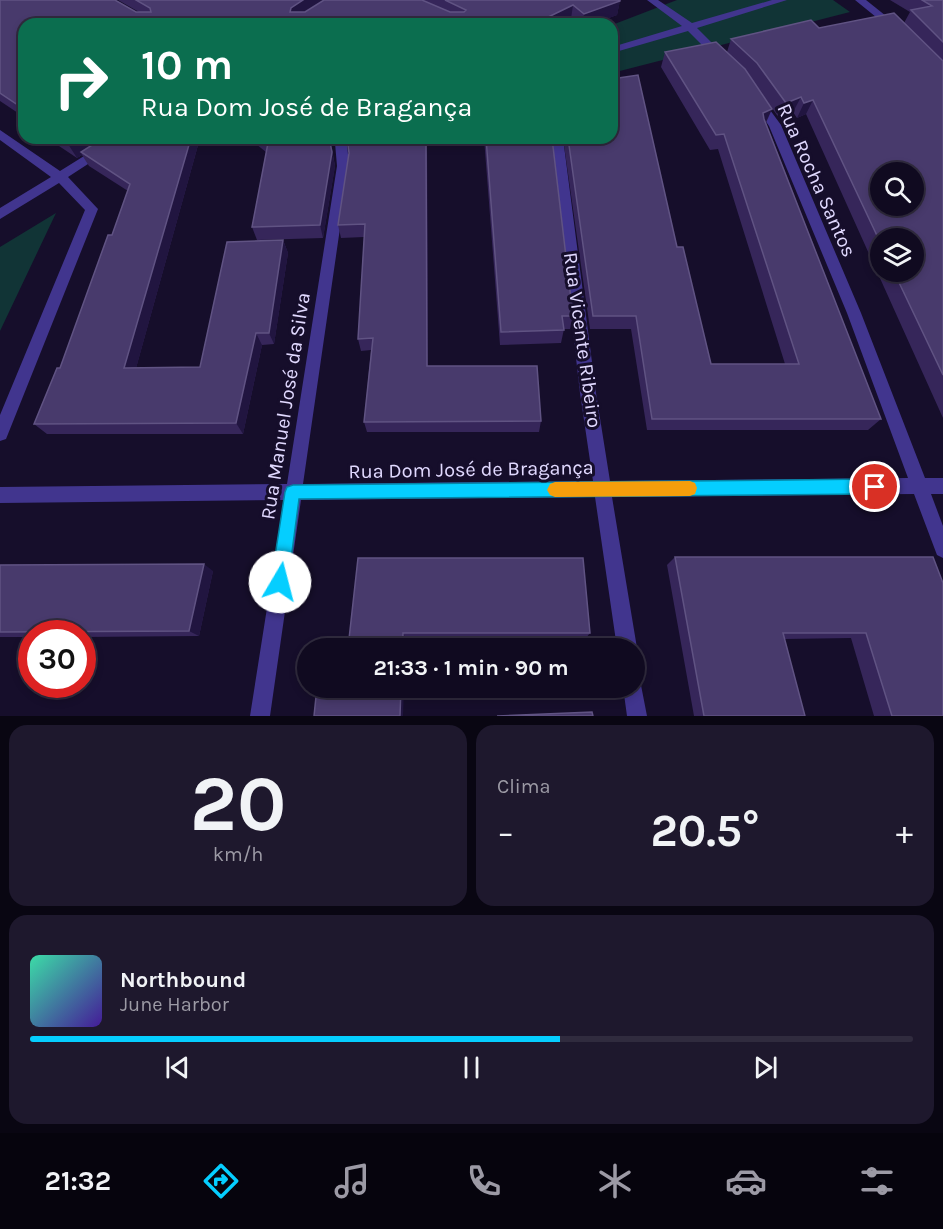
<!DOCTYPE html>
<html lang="pt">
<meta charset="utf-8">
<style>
:root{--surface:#100a20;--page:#1e182d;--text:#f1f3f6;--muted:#9c9aa5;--line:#302b3e;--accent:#05ceff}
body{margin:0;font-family:Karla,sans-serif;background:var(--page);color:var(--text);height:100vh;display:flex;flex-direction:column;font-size:22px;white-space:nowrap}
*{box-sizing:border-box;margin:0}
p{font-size:20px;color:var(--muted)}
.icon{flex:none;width:33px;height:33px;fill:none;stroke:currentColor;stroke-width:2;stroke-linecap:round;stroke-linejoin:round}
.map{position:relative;height:716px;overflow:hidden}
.drawer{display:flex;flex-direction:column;gap:9px;padding:9px;background:#090612;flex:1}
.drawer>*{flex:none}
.guide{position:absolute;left:18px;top:18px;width:600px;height:126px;border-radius:18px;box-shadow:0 3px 9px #0003,0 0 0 2px var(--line);background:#0b6e4f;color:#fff;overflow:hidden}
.tools{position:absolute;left:870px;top:162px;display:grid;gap:12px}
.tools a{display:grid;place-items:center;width:54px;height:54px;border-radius:50%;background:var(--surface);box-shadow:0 3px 9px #0003,0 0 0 2px var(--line);font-size:30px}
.speed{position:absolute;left:18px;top:620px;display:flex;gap:12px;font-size:30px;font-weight:700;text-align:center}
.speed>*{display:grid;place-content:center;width:78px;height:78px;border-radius:50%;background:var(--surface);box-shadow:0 3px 9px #0003,0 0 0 2px var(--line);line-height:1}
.speed .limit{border:9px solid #d22;background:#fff;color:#111}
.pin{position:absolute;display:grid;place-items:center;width:51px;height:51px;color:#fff;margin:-26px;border:3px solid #fff;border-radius:50%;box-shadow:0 2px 6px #0007}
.me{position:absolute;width:66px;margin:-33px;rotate:8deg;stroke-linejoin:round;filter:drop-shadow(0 0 4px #0008)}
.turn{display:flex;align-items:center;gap:21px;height:126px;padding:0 24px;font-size:27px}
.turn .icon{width:78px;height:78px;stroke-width:2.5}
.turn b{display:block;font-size:42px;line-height:51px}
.big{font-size:45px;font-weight:700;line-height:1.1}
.drawer .widget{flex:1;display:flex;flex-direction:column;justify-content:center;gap:9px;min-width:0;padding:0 21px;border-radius:18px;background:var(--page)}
.drawer .dial{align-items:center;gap:0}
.dial b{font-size:78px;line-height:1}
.song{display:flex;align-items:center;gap:18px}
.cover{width:72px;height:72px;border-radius:9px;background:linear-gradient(135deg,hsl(160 70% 55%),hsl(260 70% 35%))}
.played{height:6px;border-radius:3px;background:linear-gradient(90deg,var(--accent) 60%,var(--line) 60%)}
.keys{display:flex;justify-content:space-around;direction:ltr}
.heat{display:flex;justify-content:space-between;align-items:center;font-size:33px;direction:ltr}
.drawer .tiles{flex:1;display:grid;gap:9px;grid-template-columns:1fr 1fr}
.widget:last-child{grid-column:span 2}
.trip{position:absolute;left:297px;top:638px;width:348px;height:60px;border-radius:30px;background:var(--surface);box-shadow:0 3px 9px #0003,0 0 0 2px var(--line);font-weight:700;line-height:60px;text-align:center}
.tab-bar{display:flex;height:96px;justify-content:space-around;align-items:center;background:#06040d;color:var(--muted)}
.tab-bar .icon{width:42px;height:42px}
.tab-bar .active{color:var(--accent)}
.tab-bar b{font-size:27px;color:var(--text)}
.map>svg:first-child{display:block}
.green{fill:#113436}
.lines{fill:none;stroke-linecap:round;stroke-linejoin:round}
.minor{fill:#41358e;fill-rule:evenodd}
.wall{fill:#36265a;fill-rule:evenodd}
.shaded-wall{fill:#211540}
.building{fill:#483a6c;stroke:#605383;stroke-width:1.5;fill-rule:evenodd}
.route{fill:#05ceff;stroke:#0386a6;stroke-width:1.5}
.slow{fill:#f59e0b}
.labels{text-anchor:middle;stroke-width:6;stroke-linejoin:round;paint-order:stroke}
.street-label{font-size:20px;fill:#e1d9ff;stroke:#160e2b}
</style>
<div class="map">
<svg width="943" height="716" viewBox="0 0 943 716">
<rect width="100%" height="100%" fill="#160e2b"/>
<!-- green -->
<path class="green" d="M677 0H833L850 12 612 73V25Z
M56 213 0 331V247Z"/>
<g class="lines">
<!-- minor -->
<path class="minor" d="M647 0H658L692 23 772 0H787L697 28 725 56V60H717L688 31 612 53V47L682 26Z
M855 0H866L901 28 892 30Z
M758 98 762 99 781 125 861 313 925 478H943V494H931L943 526V558L937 555 914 494 612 497 637 648 634 653V648H617L595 497 301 500 270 716H250L284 500 0 503V487L287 484 337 166 335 143 332 138H344L347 143 349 166 303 484 593 481 580 393 551 138H563L596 393 610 481 908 478 847 313 769 126 752 101Z
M0 130 60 171 113 138H128L68 177 98 209 6 439 0 441V415L85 210 59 183 0 219V208L51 177 0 140Z
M634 678 640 680 647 716H627L623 687H634Z"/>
</g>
<!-- wall -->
<path class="wall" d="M0 0 136 12H139L118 0H620L617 15 592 24H577L571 19 24 24V117L0 101Z
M890 0H943V418L806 114 797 118 793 112 779 118 751 78 772 109 766 123 881 419 868 430H647L631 329H590L563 138H612L677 247 711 364H785L718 149 710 150 661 67 665 52H727L731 39 819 28 904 23 910 12ZM880 238 914 272H880Z
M47 138H200L136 368 200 367 283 240 288 253 274 344 262 345 243 434H47L34 424 60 368 112 235 128 191 89 166 82 155 77 158Z
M254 138H330L335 166 323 238 257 240 252 227 266 152 256 144Z
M346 138H427L428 366 541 421 539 432H367L364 422 371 350 361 351 358 339 364 237 341 238 338 225 349 153 347 140Z
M484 138H552L573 316 570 329H564L561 343 500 345Z
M675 557H933L943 716H874L851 638 784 639 805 716H694L667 565Z
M358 558 590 633 585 639H406Z
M0 565 213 571 199 636 82 637V633H32V637H0Z"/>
<!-- shaded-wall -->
<path class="shaded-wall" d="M303 0H327L294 22 290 12 291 8Z
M620 1 617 15 592 24H582L584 14Z
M573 5 571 19 560 24H534Z
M801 97 793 112 779 118 786 103Z
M813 100 806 114 797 118 804 103Z
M772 109 765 124 763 113Z
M78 138H109L81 152 82 155 77 158 68 144Z
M191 138H200L133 379 124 368Z
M329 138 335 166 323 238 320 225Z
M426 138H427L428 377 427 366Z
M283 240 288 253 274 344 269 333Z
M256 333 262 345 243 434 236 423Z
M204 564 213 571 199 636 189 631Z
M403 633 406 639V648H403Z
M401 687H404L403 716H400Z"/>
<!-- building -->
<path class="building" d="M0 0H115L136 12H151L150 8 136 0H303L291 8 290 12H305L324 0H422L450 12H464L466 10 445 0H620V1L584 14 573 5 534 24H24V109L0 93Z
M922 0H943V42L911 10 932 6Z
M894 13 943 61V375L894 272H914V238H880V242L813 100 804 103 801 97 786 103 757 63 731 39 811 20 819 28ZM880 172H914V206H880Z
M716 42 745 69 772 109 763 113 764 119 881 419H652L636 316H593L568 138H612V79L638 75 677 247H683L711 364H799L724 134 716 135 665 52Z
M59 138H78L68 144Z
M103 138H191L124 368 200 367 227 242 283 240 269 333H256L236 423 34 424 57 368H60L108 235H112L130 184 81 152Z
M261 138H329L332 152 320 225 252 227 268 143Z
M347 138H426L427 366H537L541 421 364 422 373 338 358 339 365 224 338 225 349 153Z
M486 138H552L573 316H562L564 330 501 332Z
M675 557H933L943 583V716H892L866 633H783L805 716H704Z
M358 558H583L590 633H403V648H348Z
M204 564 189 631 0 632V565Z
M317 687H401L400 716H314Z
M592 712 593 716H497Z"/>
<!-- route -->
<path class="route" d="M875 479 880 482 883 487 880 492 875 494 299 499 288 582 286 588 280 590 274 588 271 582 285 492 287 487 293 485Z"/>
<!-- slow -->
<path class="slow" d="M690 481 695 483 697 488 695 494 690 496 555 497 550 495 547 490 550 484 555 482Z"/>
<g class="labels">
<!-- street labels -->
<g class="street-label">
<text transform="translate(817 180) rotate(66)" y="7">Rua Rocha Santos</text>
<text transform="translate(583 340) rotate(82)" y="7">Rua Vicente Ribeiro</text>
<text transform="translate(285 406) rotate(-81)" y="7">Rua Manuel José da Silva</text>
<text transform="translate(471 469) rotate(-1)" y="7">Rua Dom José de Bragança</text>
</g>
</g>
</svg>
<div class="tools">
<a><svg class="icon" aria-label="search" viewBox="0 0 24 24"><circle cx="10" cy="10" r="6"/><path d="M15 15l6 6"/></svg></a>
<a><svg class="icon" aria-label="layers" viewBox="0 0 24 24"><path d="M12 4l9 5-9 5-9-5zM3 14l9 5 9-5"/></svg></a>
</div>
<div class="speed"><div class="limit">30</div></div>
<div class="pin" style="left:875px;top:487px;background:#d93025"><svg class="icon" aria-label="arrive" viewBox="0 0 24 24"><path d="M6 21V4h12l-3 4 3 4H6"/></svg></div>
<svg class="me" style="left:280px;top:582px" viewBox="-20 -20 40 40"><circle r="19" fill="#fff"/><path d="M0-13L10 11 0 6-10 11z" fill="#05ceff"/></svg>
<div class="trip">21:33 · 1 min · 90 m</div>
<div class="guide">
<div class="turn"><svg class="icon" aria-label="right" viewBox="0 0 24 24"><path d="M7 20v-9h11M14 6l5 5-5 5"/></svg><div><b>10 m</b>Rua Dom José de Bragança</div></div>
</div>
</div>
<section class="drawer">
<div class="tiles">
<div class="widget dial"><b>20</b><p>km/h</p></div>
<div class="widget"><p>Clima</p>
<div class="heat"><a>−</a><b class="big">20.5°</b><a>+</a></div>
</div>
<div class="widget">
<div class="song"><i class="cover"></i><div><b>Northbound</b><p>June Harbor</p></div></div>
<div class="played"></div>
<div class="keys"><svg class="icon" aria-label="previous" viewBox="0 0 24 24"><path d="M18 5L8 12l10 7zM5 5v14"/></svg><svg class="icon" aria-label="pause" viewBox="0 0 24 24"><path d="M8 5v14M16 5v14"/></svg><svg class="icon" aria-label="next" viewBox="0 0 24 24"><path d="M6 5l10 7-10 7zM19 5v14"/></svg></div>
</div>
</div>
</section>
<nav class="tab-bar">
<b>21:32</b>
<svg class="icon active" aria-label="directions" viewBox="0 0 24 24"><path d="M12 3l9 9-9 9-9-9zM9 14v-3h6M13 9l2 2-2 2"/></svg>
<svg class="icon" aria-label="music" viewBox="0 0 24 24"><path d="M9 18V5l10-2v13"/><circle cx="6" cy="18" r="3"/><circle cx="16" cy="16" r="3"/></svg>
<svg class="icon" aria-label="phone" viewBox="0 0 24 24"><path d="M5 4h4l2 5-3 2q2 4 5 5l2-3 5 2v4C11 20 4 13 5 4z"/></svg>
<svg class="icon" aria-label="climate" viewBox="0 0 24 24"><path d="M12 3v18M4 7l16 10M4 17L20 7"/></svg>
<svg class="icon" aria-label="car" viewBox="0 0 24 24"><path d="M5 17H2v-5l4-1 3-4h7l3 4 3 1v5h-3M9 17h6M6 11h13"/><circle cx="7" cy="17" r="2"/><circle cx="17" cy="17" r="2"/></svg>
<svg class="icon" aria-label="filters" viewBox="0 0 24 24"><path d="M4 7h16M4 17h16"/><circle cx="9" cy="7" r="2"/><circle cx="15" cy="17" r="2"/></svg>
</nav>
